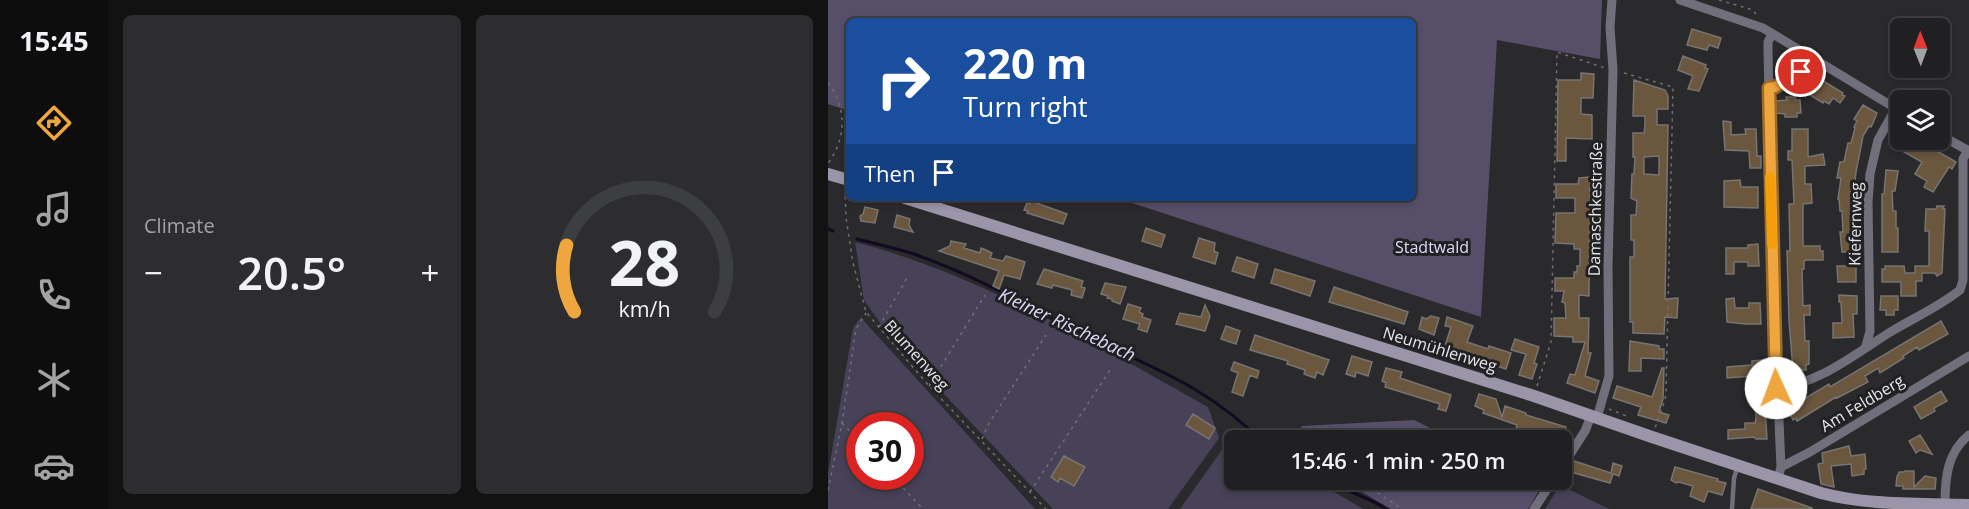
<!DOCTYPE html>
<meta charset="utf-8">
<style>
:root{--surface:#202022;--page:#2d2d2f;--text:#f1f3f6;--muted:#a2a3a5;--line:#3d3e40;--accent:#f0a63f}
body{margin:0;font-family:"Open Sans",sans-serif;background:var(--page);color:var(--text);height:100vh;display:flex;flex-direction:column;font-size:22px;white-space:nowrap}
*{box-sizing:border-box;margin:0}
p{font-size:20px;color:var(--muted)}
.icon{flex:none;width:33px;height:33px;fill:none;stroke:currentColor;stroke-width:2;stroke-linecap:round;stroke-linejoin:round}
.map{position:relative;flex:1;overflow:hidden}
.drawer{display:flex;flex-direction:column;gap:15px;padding:15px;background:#121213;width:720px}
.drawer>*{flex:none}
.hud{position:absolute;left:18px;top:18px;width:570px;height:183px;border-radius:9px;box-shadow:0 3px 9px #0003,0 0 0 2px var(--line);background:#1a4fa0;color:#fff;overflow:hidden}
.needle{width:39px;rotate:359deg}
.controls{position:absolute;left:1062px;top:18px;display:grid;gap:12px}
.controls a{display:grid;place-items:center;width:60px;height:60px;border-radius:9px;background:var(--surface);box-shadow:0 3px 9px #0003,0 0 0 2px var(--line);font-size:30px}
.speed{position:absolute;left:18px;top:412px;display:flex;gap:12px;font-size:30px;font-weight:700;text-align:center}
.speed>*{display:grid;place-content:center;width:78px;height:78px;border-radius:50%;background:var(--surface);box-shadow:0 3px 9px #0003,0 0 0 2px var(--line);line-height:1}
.speed .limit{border:9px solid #d22;background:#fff;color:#111}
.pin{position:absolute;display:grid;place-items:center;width:51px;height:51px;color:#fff;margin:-26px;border:3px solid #fff;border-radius:50%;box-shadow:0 2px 6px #0007}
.me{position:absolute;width:66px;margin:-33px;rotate:358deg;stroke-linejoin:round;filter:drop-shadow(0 0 4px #0008)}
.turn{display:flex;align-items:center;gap:21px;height:126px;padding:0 18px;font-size:27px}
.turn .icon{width:78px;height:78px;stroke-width:2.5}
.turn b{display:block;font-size:42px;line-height:51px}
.then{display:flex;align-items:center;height:57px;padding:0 18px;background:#0003;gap:12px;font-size:22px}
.big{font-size:45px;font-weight:600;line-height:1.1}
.drawer .widget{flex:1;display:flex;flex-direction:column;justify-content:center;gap:9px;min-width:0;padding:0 21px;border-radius:9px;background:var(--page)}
.drawer .dial{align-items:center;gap:0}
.dial svg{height:156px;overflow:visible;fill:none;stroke:var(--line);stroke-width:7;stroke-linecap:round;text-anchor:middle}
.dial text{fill:var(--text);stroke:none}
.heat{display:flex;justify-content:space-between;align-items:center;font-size:33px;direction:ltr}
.drawer .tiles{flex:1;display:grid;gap:15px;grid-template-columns:repeat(2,1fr)}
.trip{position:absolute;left:396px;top:430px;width:348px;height:60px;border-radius:9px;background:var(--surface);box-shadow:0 3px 9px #0003,0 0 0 2px var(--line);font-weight:600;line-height:60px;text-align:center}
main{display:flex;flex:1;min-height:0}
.dock{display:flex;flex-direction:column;width:108px;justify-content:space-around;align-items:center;background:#0d0d0e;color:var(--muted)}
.dock .icon{width:42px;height:42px}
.dock .current{color:var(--accent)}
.dock b{font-size:27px;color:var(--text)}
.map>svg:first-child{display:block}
.green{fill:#484259;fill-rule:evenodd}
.forest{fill:#574f6a}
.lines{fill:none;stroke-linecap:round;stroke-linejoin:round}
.stream{stroke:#120a20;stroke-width:3}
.building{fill:#6b563e;stroke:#777471;stroke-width:1.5;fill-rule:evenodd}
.path{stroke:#707073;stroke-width:1.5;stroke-dasharray:3 4.5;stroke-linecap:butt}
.lane{stroke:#726f7c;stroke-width:4.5}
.street{stroke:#726f7c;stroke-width:9}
.secondary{stroke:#9b95aa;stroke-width:12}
.route-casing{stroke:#9c6c29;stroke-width:15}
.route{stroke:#f0a63f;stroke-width:10}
.slow{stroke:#f59e0b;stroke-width:10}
.labels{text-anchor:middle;stroke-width:6;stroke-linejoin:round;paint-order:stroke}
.street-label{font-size:16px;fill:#e7e7e9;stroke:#212023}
.park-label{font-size:16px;fill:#e1d9f9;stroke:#212023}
.water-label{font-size:18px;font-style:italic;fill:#e2d9fa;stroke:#212023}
</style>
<main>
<nav class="dock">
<b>15:45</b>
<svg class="icon current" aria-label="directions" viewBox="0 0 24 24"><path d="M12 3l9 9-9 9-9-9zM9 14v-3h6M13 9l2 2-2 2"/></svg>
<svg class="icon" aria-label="music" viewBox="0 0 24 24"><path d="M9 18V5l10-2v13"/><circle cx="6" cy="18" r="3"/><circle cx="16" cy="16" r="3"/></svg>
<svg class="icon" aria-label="phone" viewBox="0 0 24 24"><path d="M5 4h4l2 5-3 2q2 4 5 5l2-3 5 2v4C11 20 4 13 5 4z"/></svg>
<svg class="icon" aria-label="climate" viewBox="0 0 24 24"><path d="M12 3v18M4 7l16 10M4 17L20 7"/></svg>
<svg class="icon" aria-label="car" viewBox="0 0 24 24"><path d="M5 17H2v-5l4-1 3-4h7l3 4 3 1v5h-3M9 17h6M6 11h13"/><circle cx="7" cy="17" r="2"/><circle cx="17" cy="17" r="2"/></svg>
</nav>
<section class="drawer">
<div class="tiles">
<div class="widget"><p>Climate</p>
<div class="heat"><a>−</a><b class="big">20.5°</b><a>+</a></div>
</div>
<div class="widget dial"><svg viewBox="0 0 100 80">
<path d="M14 69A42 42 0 1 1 86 69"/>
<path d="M14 69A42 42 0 0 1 10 35" stroke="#f0a63f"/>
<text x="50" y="56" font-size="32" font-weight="700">28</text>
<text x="50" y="72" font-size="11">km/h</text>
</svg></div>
</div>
</section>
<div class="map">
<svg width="1141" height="509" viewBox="0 0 1141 509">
<rect width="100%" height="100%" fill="#2a2a2d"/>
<!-- green -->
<path class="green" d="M27 242C153 275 267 344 380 407L391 438 340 509H225L62 337 36 300Z
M33 317 34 319 207 509H0V474L25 328ZM32 426H82V477H32Z
M406 433 419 441H406V480H486L535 509H352Z
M732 485 781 509H717Z"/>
<!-- forest -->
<path class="forest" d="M0 0H774L772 59 669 40 653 317 289 198H585V21H21V111L0 104Z
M586 420 628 441H465L474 426Z
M513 480H707L715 484 700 509H563Z"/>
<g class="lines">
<!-- stream -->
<path class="stream" d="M0 229 5 231
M29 239C48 244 67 248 86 254 143 274 197 304 251 332 318 366 379 385 433 441
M501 480C519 492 540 497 558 509"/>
</g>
<!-- building -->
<path class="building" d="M864 29 893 38 890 48 881 45 879 50 859 45Z
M855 56 878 65 877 68 880 69 871 91 860 89 865 76 850 70Z
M753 73 766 74 765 98H753V114L764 115V139L738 138V161H729L730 80H753Z
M992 79 1015 93 1014 95 1017 96 1012 103 1005 98 1001 104 996 101 995 103 982 95Z
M806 80 837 90 840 96V109H829V125H840L837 299 850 298 849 318 837 317 836 334 805 333V322H802V257H806V240H803V215H808L809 201 803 198 804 174H806L807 157H805V133H816L817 125V116H805ZM831 156V175L816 174V157Z
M958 97H967V100H972L973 113H969V117H957V114L948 113V101L959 100Z
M1035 105 1049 113 1045 123 1043 127 1041 126 1035 136 1028 172 1025 196 1027 252H1014L1012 232H1015L1014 211H1012L1011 199H1010L1013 178H1009L1012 162H1016L1020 143H1023L1027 128 1026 127 1029 121 1026 119Z
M895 121 903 122V135L918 134 917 129H928L929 156H933V168H922L921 151 897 150Z
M1072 127V140H1090L1128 162 1124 169 1121 167 1105 192 1096 187 1099 181 1087 174 1094 162 1062 144Z
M964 129H980V157L995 154 997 165 977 166V184H983L984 203 975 204V246H992V251H995V260H978L976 261V269H974L975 306 982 305V315H976L977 341H981V364L978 365V370H965L961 320 959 251H962L961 204H966L964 160H960V151H964Z
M1058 170 1070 171 1067 191H1064L1065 211H1068V228H1070V252H1054V194H1056Z
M762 177 761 296 751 295V318H761L760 353H763L757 376 771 381 767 393 739 383 742 374 747 375 757 342H745V337L726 336V318H738L737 303 734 302 736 291H727V278H746V272H749V266H752V249H746V244L727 243 728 213H747V198H728V184H750L751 178Z
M912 180 913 187H930V208L896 207V181Z
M203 201 239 214 235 224 199 213 200 211 196 210 199 203 202 204Z
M1109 206H1116L1115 209H1117L1114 273 1109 276 1107 273H1094V281H1088V296H1073V282H1054V269H1057V266H1076L1077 273H1087V266H1101V231H1097L1098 209H1108Z
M37 207 50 210 47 223 33 221 32 216 35 214Z
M69 215 82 219 81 225 85 232 66 227Z
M318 228 337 235 333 247 314 241Z
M371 238 387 243 386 251 390 253 387 264 365 257Z
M123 241 138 244 136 248 152 253 153 248 158 250 164 253 162 258 175 261 178 256 197 262 192 279 176 275 171 289 165 286 171 271 111 251 122 246Z
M930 244 931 266H920V262H906V274H898V248H920V245Z
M409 257 430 264 426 278 404 271Z
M1009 266H1028V282H1010Z
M216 269 255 281 253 287 257 288 254 298 243 295 244 290 225 285 224 288 209 284Z
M447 269 487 281 482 296 443 283Z
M277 283 298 287 292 304 284 301V299L279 298 280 296 273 294Z
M506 287 580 312 576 324 501 302Z
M1011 295 1029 296V314H1025L1026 337 1005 338V323H1014L1013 302H1011Z
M1053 296H1070V310H1066V315H1058V310H1052Z
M906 298 907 308H921V303H932L933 324H918L899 322 898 299Z
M300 304 313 308 311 312 315 314 314 317 323 320 319 332 310 329 312 324 295 319Z
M377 305 382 316 377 331 348 324 352 313 373 317Z
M603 316 611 318 606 335 591 329 594 317 598 319Z
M619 317 645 326 639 342 660 349 661 346 683 353 678 369 654 361 653 363 640 359 642 354 617 346 623 327 617 326Z
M1113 321 1120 334 1091 350 1089 347 1075 356 1076 358 1052 373 1050 368 1037 376 1040 382 1009 398 1008 397 969 421 968 418 965 420 961 412 966 409 964 406 1001 384 1002 387Z
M398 326 412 331 408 344 393 339Z
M427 335 501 360 495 375 489 372 487 378 476 374 477 370 459 364 460 361 422 350Z
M687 339 711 347 706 363 709 364 704 379 691 375 698 354 683 350Z
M802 341 831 346V349H836V359L813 358V371H801Z
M524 356 544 362 540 376 528 372 527 377 518 374Z
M934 360 939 439H928L926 437 900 439V430L917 429V423H927L928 418 927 381 925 376 899 378V367L924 365V361Z
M406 362 431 371 429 378 422 375 415 396 404 392 410 373 403 370Z
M558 368 574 372 572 378 623 395 618 411 610 409 612 404 557 387 558 383 554 381Z
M834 368H836L835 399 831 412 841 415 838 423 810 415 813 407 785 398 789 386 824 397Z
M1113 391 1119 401 1106 408 1107 411 1093 419 1086 407Z
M651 394 668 399 674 417 677 406 698 413V415L738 427 735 436 738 441H722L712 438V436L688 429 689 425 655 413 656 410 647 406Z
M365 414 387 428 381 439 358 425Z
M1092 435 1104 454 1092 450 1088 453 1081 441Z
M1021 446 1023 456 1037 454 1038 469H1036V474L1024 476 1023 464 1003 466 1006 487 993 484 990 464 995 463 994 453Z
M236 456 257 467 246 486 232 478 230 482 223 477Z
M746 461 783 473 785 463 794 466 791 476 785 474 782 483 739 471Z
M847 467 890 479 889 481 898 483 894 495 880 491 876 502 862 496 865 486 851 482 848 483 843 480Z
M1077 471H1086V487L1097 476 1108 478 1107 489H1075V486H1068L1069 476 1070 475 1071 472H1076Z
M930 489 984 508V509H923Z"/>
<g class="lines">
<!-- path -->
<path class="path" d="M891 0 925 10 930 17
M796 73 845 87 838 391 837 400 827 428
M0 83C19 107 18 138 1 162V163
M17 189 18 218 25 263 38 312 101 386 218 509
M51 327 80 276
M101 386 157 295
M709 386 723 342 729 52 777 68
M781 409 801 417
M14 423 32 442
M154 439 161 423 218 335
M65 477 95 509
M531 480 574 509
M0 490 14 423 28 329 38 313
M202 492 284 367"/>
<!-- lane -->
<path class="lane" d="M941 88C957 86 973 72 986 64L990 60
M904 509 906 478 910 466"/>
<!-- street -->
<path class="street" d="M852 0 935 28 1072 111
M944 34 940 42V51L945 284 953 467 950 479
M1112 135 1141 151
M1038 346 1042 331 1040 202 1042 174 1050 140 1068 108
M948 388C992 384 1028 353 1064 331 1086 318 1112 306 1132 290L1135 280V159L1140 150
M769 418 781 376 780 266 785 70 782 27 784 0
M734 467 757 431 763 416
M953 467 982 452 1141 356
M1117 504C1117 479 1119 452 1141 435
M706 509 725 480"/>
<!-- secondary -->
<path class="secondary" d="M0 174 21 180
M77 198 706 396 824 437 993 493C1042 506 1091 503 1141 505"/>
</g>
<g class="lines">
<defs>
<path id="route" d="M948 388 941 88 947 87 973 72"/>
</defs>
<!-- route casing -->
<use href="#route" class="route-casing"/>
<!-- route -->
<use href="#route" class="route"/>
<!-- slow -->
<path class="slow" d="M942 177 944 244"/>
</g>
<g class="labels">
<!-- street labels -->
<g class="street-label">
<text transform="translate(767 209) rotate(-89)" y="6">Damaschkestraße</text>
<text transform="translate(1027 224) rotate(-89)" y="6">Kiefernweg</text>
<text transform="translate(612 349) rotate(17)" y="6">Neumühlenweg</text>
<text transform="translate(89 355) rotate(48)" y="6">Blumenweg</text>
<text transform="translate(1034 403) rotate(-31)" y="6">Am Feldberg</text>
</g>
<!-- park labels -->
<g class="park-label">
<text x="604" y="253">Stadtwald</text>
</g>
<!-- water labels -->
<g class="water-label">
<text transform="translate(239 325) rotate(25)" y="6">Kleiner Rischebach</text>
</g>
</g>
</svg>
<div class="controls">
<a><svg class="needle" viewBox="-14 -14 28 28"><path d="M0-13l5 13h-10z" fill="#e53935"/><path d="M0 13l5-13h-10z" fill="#a2a3a5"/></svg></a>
<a><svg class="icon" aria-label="layers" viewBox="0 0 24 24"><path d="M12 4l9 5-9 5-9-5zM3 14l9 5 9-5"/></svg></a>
</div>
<div class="speed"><div class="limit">30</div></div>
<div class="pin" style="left:973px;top:72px;background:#d93025"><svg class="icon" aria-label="arrive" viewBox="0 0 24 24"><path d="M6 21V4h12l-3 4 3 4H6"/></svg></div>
<svg class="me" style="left:948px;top:388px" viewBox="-20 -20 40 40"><circle r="19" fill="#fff"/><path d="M0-13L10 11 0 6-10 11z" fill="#f0a63f"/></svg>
<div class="trip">15:46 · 1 min · 250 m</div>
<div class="hud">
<div class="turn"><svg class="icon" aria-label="right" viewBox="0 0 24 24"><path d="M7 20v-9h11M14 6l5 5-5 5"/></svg><div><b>220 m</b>Turn right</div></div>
<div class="then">Then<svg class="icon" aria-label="arrive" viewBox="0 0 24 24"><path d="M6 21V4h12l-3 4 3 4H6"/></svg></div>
</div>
</div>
</main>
